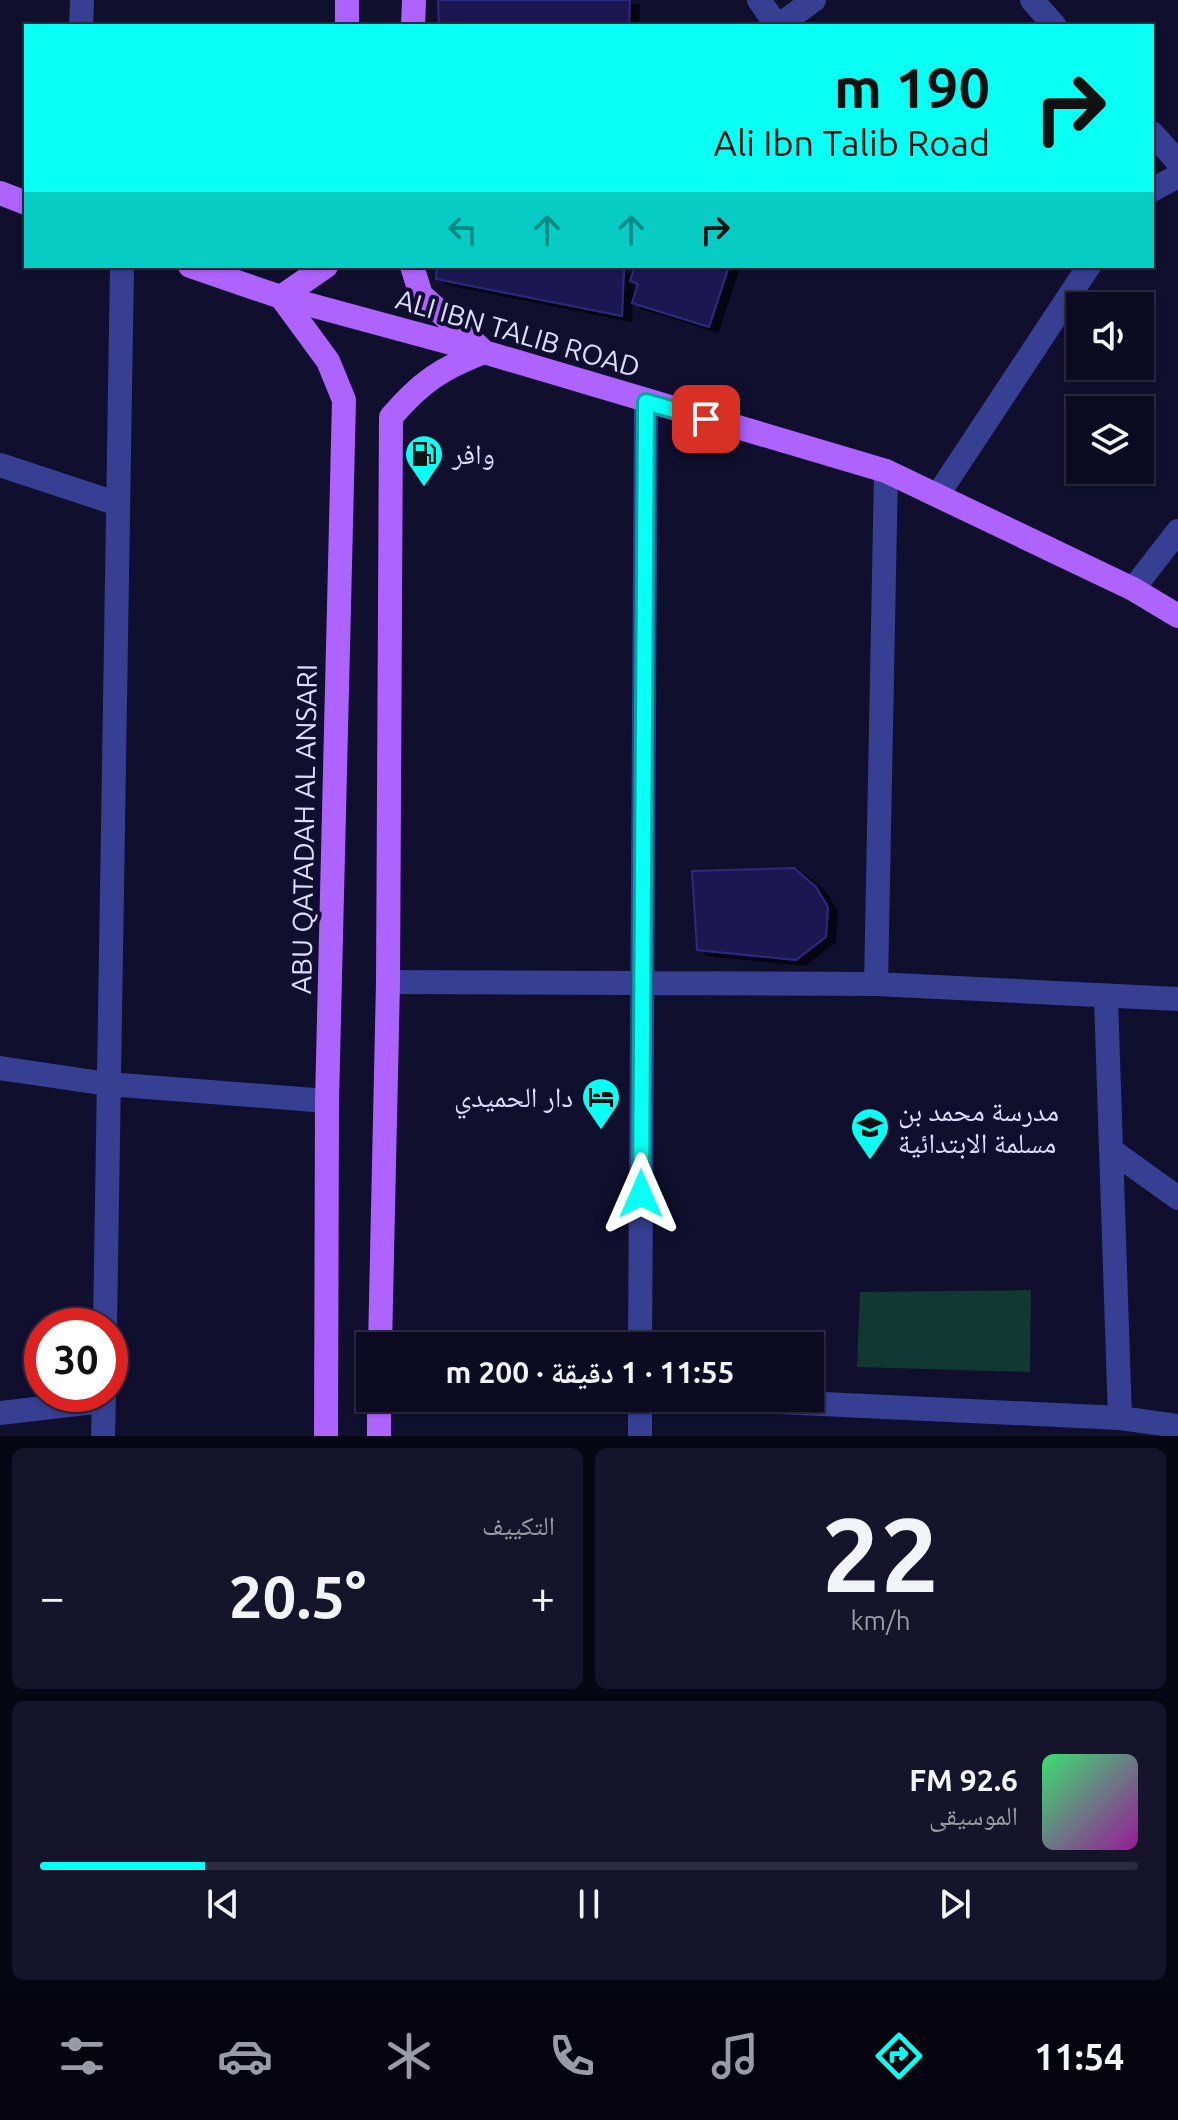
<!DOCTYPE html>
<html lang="ar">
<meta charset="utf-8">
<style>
:root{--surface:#0c0b22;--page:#15142a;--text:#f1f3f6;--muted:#9a9ba5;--line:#2c2b40;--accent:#08fff4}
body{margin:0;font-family:Ubuntu,"Noto Naskh Arabic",sans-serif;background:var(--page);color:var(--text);direction:rtl;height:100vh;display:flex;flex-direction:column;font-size:30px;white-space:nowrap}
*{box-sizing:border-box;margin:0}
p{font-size:26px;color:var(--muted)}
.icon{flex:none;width:44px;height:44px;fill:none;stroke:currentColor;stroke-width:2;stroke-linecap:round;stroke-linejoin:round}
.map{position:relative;height:1436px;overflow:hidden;direction:ltr}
.sheet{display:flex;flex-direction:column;gap:12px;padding:12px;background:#070613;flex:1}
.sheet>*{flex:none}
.banner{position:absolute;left:24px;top:24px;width:1130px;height:244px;border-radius:0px;box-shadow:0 2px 6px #0004,0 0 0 2px var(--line);direction:rtl;background:#08fff4;color:#111;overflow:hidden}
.controls{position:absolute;left:1066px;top:292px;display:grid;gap:16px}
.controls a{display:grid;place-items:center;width:88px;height:88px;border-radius:0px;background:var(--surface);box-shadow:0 2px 6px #0004,0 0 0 2px var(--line);font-size:40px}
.speed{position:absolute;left:24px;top:1308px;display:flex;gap:16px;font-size:40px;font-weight:700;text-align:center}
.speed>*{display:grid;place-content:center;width:104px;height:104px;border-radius:50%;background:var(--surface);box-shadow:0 2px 6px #0004,0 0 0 2px var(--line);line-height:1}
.speed .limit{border:12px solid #d22;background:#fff;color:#111}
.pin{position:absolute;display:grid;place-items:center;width:68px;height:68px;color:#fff;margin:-34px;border-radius:16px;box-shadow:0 4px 12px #0006}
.me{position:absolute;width:88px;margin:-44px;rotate:0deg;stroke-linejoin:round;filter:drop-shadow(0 0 6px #0008)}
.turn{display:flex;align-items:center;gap:28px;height:168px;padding:0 32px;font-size:36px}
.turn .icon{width:104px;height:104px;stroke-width:2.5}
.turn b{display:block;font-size:56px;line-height:68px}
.lanes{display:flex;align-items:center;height:76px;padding:0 32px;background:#0003;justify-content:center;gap:40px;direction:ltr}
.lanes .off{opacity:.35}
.big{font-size:60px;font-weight:700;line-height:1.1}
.sheet .widget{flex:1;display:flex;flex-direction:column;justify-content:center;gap:12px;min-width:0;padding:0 28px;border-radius:12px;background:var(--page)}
.sheet .dial{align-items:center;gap:0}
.dial b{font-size:104px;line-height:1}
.song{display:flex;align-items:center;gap:24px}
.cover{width:96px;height:96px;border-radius:12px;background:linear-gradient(135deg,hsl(140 70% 55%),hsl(300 70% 35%))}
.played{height:8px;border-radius:4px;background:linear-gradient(90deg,var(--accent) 15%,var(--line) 15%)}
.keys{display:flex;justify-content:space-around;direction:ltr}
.heat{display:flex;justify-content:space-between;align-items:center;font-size:44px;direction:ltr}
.sheet .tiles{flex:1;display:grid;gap:12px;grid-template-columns:1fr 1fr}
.widget:last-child{grid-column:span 2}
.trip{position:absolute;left:356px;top:1332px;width:468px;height:80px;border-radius:0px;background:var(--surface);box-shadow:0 2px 6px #0004,0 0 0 2px var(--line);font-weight:700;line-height:80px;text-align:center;direction:rtl}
.menu{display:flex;height:128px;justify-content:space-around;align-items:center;background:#05040e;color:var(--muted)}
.menu .icon{width:56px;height:56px}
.menu .active{color:var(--accent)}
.menu b{font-size:36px;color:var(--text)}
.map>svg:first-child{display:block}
.green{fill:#113932}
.building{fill:#1c1951;stroke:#2e297f;stroke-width:2;filter:url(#shadow)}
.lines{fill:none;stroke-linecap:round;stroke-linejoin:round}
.minor{stroke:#363f92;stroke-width:24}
.major{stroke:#ae63ff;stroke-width:24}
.route-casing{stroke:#05a69f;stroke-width:20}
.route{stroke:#08fff4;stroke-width:14}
.labels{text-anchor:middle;stroke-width:8;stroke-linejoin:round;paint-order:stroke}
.street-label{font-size:28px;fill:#dcddff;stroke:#100f2e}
.poi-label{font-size:28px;fill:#dcddff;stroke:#100f2e;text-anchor:start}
</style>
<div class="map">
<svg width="1178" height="1436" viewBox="0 0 1178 1436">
<defs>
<filter id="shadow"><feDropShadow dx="9" dy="5" stdDeviation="0" flood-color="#0009"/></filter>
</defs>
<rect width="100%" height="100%" fill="#100f2e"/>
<!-- green -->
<path class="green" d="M1031 1290 1030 1372 857 1367 860 1292Z"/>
<!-- building -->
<path class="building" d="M438 0H630L629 26H439Z
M437 266H609L624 270 622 316 436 279Z
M635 266H729L709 327 632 303 638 284 630 281Z
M794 868 816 887 828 907 826 937 796 960 697 950 692 871Z"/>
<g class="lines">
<!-- minor -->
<path class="minor" d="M759 0 777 26
M1032 0 1055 26
M81 26 82 0
M778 26 814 0
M1152 133 1178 162
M1152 190 1178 176
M0 465 118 504
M939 493 1089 266
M1133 589 1178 531
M388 982 876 984 1178 999
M876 984 886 471
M1106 998 1120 1418
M0 1068 108 1084 327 1101
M1111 1150 1178 1198
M105 1326 122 266
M640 1346 646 402
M696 1398 1120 1418 1178 1426
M0 1413 103 1401
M103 1436 104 1394
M640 1436V1398"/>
<!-- major -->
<path class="major" d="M347 26V0
M413 26 414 0
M0 193 26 203
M190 266 281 297 484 352 886 471 1133 589 1178 616
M412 266 421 295 480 348
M281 297 328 361 344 400 327 1101 326 1436
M281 297 326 266
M380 1346 388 982 391 417C421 382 442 368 484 352
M379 1436V1398"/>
</g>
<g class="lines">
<defs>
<path id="route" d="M641 1194 646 402 706 419"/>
</defs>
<!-- route casing -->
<use href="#route" class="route-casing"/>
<!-- route -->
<use href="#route" class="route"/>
</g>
<!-- icons -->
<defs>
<symbol id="fuel-pin" viewBox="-11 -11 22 30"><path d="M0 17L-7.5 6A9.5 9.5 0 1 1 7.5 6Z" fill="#08fff4" stroke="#100f2e"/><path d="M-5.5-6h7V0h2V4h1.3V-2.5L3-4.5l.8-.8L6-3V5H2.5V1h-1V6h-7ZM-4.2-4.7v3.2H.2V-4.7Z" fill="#111"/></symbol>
<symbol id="hotel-pin" viewBox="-11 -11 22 30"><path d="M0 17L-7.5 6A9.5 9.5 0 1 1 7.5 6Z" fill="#08fff4" stroke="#100f2e"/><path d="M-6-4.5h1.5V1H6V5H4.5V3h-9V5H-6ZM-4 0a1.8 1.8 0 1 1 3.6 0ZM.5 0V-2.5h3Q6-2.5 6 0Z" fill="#111"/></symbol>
<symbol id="school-pin" viewBox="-11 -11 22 30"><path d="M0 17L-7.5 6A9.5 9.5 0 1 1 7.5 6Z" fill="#08fff4" stroke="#100f2e"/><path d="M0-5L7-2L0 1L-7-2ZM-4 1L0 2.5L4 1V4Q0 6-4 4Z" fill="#111"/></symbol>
</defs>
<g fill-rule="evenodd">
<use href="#fuel-pin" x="402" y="432" width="44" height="60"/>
<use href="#hotel-pin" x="579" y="1075" width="44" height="60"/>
<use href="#school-pin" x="848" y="1105" width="44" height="60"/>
</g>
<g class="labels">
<!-- street labels -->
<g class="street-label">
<text transform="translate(518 333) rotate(16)" y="10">ALI IBN TALIB ROAD</text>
<text transform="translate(304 829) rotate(-89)" y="10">ABU QATADAH AL ANSARI</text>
</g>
<!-- poi labels -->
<g class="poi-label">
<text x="452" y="464">وافر</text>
<text x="573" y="1107" text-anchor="end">دار الحميدي</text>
<text x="898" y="1121">مدرسة محمد بن<tspan x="898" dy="32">مسلمة الابتدائية</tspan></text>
</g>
</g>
</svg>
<div class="controls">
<a><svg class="icon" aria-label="sound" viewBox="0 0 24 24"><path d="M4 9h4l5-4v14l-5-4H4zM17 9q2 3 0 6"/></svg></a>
<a><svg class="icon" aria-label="layers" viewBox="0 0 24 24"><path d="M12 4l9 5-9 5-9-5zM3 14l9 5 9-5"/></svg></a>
</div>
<div class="speed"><div class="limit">30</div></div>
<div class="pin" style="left:706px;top:419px;background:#d93025"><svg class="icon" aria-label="arrive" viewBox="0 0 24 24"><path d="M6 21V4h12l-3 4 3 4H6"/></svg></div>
<svg class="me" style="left:641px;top:1194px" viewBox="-20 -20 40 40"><path d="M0-17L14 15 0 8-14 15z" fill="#08fff4" stroke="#fff" stroke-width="4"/></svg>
<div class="trip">11:55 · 1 دقيقة · 200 m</div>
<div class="banner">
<div class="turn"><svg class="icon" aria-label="right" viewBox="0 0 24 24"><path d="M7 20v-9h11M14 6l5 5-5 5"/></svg><div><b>190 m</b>Ali Ibn Talib Road</div></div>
<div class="lanes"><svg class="icon off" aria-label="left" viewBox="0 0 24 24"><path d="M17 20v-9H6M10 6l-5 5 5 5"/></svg><svg class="icon off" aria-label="ahead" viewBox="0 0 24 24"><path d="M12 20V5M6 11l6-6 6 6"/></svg><svg class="icon off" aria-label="ahead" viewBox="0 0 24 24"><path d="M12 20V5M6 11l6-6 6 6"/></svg><svg class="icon" aria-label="right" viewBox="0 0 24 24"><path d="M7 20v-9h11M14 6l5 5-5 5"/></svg></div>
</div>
</div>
<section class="sheet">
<div class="tiles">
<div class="widget dial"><b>22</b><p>km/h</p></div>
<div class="widget"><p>التكييف</p>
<div class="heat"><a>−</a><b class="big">20.5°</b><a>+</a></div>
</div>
<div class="widget">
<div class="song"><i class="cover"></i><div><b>92.6 FM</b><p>الموسيقى</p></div></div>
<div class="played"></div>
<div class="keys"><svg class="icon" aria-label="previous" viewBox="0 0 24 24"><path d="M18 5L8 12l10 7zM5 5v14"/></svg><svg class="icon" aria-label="pause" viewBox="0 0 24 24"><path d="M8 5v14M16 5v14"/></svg><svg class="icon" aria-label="next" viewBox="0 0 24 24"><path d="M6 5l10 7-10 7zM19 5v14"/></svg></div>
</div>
</div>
</section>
<nav class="menu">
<b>11:54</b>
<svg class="icon active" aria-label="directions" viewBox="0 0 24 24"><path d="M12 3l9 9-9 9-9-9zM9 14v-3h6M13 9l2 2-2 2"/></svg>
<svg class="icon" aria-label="music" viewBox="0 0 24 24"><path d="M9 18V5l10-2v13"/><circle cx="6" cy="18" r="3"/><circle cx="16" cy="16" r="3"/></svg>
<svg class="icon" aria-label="phone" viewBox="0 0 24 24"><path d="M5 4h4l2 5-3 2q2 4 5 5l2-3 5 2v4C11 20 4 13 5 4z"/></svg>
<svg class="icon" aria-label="climate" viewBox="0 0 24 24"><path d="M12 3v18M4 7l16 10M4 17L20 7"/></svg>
<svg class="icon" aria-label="car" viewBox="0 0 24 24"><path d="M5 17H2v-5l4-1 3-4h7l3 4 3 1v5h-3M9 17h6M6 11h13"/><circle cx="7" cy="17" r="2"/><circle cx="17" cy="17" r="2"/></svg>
<svg class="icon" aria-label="filters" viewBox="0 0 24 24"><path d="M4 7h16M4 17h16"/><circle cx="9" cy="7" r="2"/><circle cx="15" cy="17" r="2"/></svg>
</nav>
